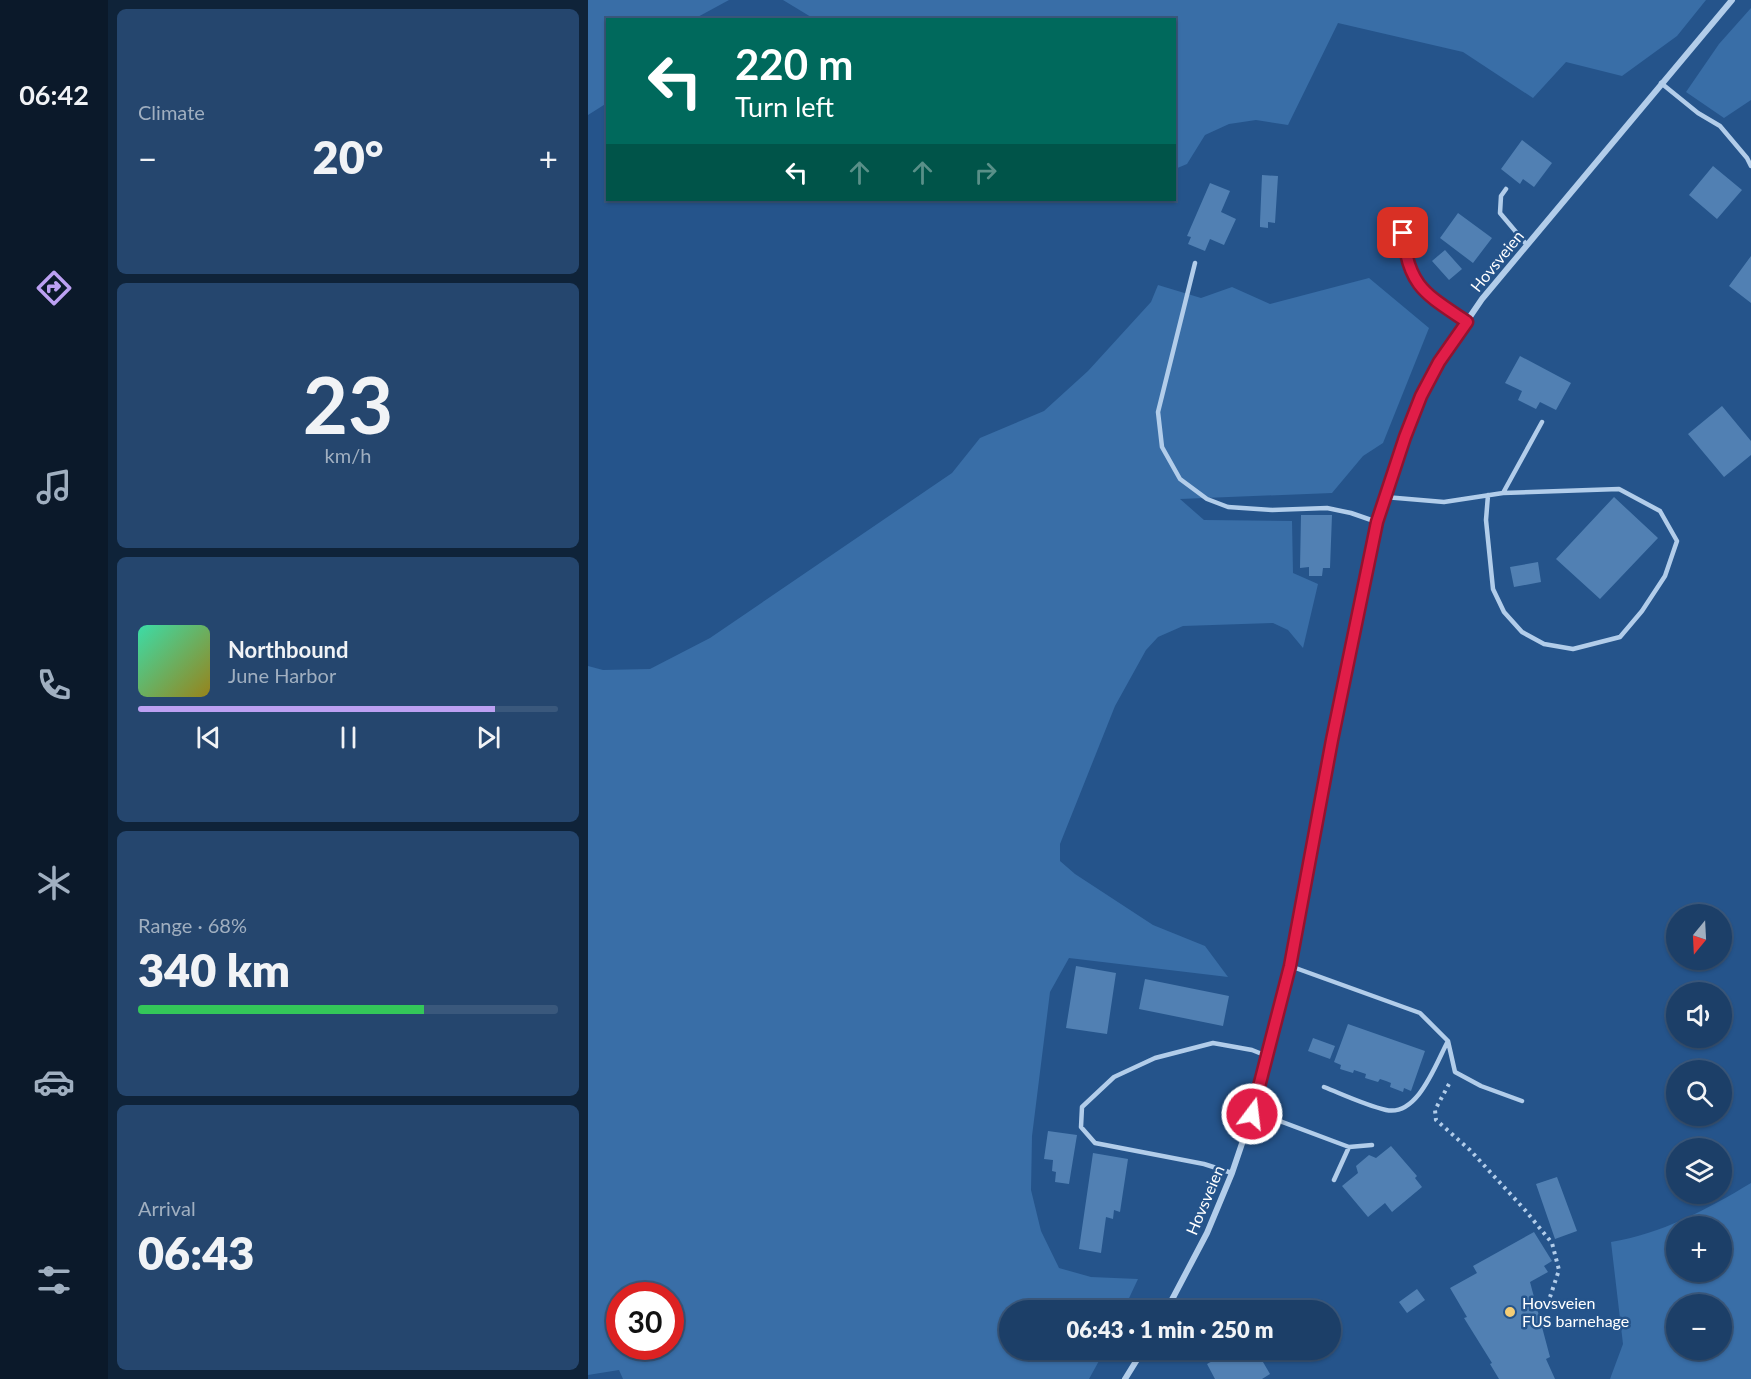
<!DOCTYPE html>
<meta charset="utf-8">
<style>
:root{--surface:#1c3f68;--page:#25466e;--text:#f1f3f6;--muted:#a0afc0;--line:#3a587c;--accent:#bca0f2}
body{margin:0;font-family:Lato,sans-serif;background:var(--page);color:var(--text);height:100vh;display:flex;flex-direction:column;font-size:22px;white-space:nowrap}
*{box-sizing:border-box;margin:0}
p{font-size:20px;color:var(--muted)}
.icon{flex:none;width:33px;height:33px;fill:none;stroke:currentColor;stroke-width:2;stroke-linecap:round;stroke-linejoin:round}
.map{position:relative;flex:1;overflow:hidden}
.drawer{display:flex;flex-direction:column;gap:9px;padding:9px;background:#0f2339;width:480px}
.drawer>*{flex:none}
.banner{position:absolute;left:18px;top:18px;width:570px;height:183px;border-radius:0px;box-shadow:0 2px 4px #0004,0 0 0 2px var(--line);background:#00695c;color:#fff;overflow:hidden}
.needle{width:39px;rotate:198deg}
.fabs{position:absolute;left:1078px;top:904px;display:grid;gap:12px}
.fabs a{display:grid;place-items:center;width:66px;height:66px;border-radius:50%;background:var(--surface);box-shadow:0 2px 4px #0004,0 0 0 2px var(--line);font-size:30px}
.speed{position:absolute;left:18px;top:1282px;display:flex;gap:12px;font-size:30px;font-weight:700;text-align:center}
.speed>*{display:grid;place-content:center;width:78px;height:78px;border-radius:50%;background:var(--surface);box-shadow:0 2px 4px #0004,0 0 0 2px var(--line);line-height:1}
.speed .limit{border:9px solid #d22;background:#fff;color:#111}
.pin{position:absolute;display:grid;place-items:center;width:51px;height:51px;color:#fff;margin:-26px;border-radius:12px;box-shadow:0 3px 9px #0006}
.me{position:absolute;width:66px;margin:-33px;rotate:15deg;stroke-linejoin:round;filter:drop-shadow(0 0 4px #0008)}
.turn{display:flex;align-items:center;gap:21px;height:126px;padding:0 30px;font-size:27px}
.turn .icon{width:78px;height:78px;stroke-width:2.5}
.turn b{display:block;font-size:42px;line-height:51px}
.lanes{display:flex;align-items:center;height:57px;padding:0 30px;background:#0003;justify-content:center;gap:30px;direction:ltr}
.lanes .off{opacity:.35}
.big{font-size:45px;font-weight:800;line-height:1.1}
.drawer .card{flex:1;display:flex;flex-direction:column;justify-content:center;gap:9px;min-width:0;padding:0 21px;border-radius:9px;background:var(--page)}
.drawer .dial{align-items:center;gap:0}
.dial b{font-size:78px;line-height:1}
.song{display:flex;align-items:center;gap:18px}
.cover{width:72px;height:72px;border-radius:9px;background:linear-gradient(135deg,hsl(160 70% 55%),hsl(50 70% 35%))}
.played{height:6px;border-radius:3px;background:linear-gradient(90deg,var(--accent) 85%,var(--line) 85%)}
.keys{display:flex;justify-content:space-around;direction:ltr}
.heat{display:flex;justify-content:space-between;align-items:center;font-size:33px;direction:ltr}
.charge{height:9px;border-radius:4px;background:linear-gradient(90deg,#34c759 68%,var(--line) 0)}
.trip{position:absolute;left:411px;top:1300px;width:342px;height:60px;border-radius:30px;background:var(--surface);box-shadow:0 2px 4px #0004,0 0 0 2px var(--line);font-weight:800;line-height:60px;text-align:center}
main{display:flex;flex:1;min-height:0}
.tabs{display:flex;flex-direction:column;width:108px;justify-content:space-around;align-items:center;background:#0b192a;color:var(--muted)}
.tabs .icon{width:42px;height:42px}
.tabs .selected{color:var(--accent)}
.tabs b{font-size:27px;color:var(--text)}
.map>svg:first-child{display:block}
.green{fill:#396ea7;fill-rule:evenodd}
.building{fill:#5180b3}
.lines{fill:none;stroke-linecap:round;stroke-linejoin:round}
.path{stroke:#b2cdea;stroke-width:4;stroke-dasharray:3 4.5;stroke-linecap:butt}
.lane{stroke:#b2cdea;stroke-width:4.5}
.street{stroke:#b2cdea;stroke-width:6}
.route-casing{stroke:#92132f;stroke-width:15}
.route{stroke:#e11d48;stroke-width:10}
.poi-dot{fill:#f4cd76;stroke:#25548b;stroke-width:2}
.labels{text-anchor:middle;stroke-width:5;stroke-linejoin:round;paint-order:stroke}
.street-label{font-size:16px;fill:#fff;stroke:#25548b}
.poi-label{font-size:16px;fill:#fff;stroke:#25548b;text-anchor:start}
</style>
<main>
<nav class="tabs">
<b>06:42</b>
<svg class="icon selected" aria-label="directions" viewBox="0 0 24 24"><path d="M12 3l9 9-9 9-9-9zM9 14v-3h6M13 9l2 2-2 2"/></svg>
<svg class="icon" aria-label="music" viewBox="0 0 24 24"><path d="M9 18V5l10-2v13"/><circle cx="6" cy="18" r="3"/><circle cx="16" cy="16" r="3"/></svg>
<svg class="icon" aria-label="phone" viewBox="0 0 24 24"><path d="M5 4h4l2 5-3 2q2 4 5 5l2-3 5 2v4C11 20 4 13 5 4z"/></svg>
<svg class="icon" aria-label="climate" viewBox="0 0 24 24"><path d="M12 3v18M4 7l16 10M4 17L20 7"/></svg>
<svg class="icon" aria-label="car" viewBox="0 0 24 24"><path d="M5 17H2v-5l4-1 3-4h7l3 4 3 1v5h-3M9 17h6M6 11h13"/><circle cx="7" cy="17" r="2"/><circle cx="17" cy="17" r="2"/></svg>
<svg class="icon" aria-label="filters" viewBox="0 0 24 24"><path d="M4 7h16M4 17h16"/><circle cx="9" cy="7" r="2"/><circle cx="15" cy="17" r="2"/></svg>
</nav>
<section class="drawer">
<div class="card"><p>Climate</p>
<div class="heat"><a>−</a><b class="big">20°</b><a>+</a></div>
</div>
<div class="card dial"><b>23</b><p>km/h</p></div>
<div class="card">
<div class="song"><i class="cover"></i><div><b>Northbound</b><p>June Harbor</p></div></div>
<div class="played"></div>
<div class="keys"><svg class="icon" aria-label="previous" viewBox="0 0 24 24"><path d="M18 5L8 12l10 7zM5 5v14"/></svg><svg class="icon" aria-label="pause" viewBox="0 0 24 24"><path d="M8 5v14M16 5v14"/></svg><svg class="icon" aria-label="next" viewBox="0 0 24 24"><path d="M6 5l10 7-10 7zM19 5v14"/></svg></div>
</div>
<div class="card"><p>Range · 68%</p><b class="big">340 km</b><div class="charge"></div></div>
<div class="card"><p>Arrival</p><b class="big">06:43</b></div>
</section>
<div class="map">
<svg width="1163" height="1379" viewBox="0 0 1163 1379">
<rect width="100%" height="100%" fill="#25548b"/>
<!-- green -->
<path class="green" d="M0 0H141L106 19 20 20 19 103 0 115Z
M195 0H1118L1089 36 1034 76 978 62 945 98 875 52 750 23 700 125 668 120 641 124 617 135 599 164 587 169 586 20H228Z
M1163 8V100L1136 118 1098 92 1131 44Z
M781 278 841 328 795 443 775 456 744 493 592 499 616 520 704 521 705 573 730 584 715 648 700 630 685 623 595 626 570 637 558 650 527 706 472 844V861L487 874 565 925 617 946 640 977 481 958 462 992 444 1136 443 1190 453 1231 471 1268 503 1277 550 1279 535 1311H422V1350H517L501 1379H35L31 1370 0 1375V666L15 670 62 669 122 638 364 473 392 438 456 411 500 371 563 302 570 285 613 298 644 287 682 304ZM32 1296H82V1347H32Z
M1163 1183V1379H1022L1035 1344 1023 1242C1073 1234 1120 1209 1163 1183ZM1089 1227H1134V1272H1089ZM1089 1305H1134V1350H1089Z"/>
<!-- building -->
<path class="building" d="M934 140 964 163 946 187 935 179 932 184 913 169Z
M1125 166 1154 190 1129 219 1101 195Z
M674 175 690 176 687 223 680 222V228L672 227V222Z
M622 183 642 191 633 212 648 219 636 245 622 239 617 251 600 244 603 237 599 236Z
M870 213 904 238 885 263 852 238Z
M857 250 874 269 861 280 844 261Z
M1163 256V303L1141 286Z
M932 356 983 383 968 410 952 402 948 409 930 400 934 391 917 383Z
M1134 406 1163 441V455L1136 477 1100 434Z
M1026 497 1070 538 1012 599 968 559Z
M713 515H744L742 568H735L734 576H721V567L712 568Z
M950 562 953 582 926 587 922 567Z
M488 966 528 973 519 1034 478 1028Z
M557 979 641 996 635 1026 551 1009Z
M760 1024 837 1051 823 1091 816 1088 815 1092 802 1087 803 1083 798 1081 792 1079 790 1082 777 1078 778 1074 766 1070 765 1073 752 1069 753 1065 746 1062Z
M725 1038 747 1046 742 1059 720 1051Z
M460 1131 489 1135 481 1184 467 1182 468 1172 464 1171 465 1160 456 1159Z
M803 1146 829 1176 827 1178 834 1187 804 1212 797 1203 780 1217 754 1186 770 1173 768 1166 781 1155 788 1158Z
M505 1153 540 1159 532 1212 526 1210 525 1219 518 1217 513 1253 491 1249Z
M969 1177 989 1231 967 1239 948 1184Z
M946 1232 964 1261 956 1266 960 1272 942 1282 962 1357 958 1359 967 1379H911L902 1364 904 1363 876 1318 879 1317 862 1288 889 1273 885 1266Z
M829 1289 837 1300 819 1313 811 1302Z
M644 1350H668L682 1374 674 1379H627L619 1364Z"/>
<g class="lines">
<!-- path -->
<path class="path" d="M861 1084 847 1110 848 1120 882 1150 937 1210 964 1243 971 1270 962 1297"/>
<!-- lane -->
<path class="lane" d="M1073 83 1110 113 1132 126 1159 158 1163 166
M918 189 913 196 912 213 939 245
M813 219C816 245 818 277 840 296 852 305 866 313 879 322
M607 263 570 412 574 447 592 479 619 499 640 507 684 510 739 508 763 513 789 522
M915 493 954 422
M797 497 856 502 915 493 1031 489 1072 511 1089 541 1077 576 1054 611 1032 637 985 649 956 644 934 632 916 612 905 589 898 520 900 495
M702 966 832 1013 860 1041C848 1063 830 1117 798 1110 777 1105 756 1095 736 1087
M860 1041 867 1072 893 1086 934 1101
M665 1111 761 1147 784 1145
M644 1173 616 1164 507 1143 493 1127 494 1107 526 1077 567 1058 625 1043 664 1050 679 1056
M746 1180 761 1147"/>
<!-- street -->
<path class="street" d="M578 1311 619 1233 644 1173 664 1114 702 966 745 740 789 522 817 437 833 397 851 362 894 299 1144 0
M537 1379 555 1350"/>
</g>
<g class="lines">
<defs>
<path id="route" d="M664 1114 702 966 744 740 789 522 817 437 833 396 851 362 879 322C838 294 820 287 815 233"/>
</defs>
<!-- route casing -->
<use href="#route" class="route-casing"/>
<!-- route -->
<use href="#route" class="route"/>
</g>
<!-- markers -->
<circle class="poi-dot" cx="922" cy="1312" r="6"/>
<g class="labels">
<!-- street labels -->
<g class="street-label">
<text transform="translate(909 261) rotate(-51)" y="6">Hovsveien</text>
<text transform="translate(617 1200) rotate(-67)" y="6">Hovsveien</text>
</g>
<!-- poi labels -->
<g class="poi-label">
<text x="934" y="1309">Hovsveien<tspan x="934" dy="18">FUS barnehage</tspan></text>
</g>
</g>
</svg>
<div class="fabs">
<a><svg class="needle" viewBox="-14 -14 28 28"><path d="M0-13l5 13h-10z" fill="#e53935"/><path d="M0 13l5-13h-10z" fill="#a0afc0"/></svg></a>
<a><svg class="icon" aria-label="sound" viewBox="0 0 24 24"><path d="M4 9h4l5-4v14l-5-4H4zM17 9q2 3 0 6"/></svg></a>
<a><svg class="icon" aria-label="search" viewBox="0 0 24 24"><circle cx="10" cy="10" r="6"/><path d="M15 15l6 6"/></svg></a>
<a><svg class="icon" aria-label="layers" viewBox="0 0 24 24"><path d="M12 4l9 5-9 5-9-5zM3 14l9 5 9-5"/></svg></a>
<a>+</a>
<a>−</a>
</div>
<div class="speed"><div class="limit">30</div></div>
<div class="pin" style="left:815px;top:233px;background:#d93025"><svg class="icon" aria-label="arrive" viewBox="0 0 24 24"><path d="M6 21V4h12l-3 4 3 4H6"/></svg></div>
<svg class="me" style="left:664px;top:1114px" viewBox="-20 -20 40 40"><circle r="17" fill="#e11d48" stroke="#fff" stroke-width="3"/><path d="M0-11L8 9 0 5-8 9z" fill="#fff"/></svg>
<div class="trip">06:43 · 1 min · 250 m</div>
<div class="banner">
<div class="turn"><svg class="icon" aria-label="left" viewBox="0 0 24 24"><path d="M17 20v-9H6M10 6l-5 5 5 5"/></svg><div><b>220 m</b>Turn left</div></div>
<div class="lanes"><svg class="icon" aria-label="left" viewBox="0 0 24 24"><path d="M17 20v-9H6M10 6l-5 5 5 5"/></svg><svg class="icon off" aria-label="ahead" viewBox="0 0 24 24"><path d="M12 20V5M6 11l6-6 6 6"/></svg><svg class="icon off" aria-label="ahead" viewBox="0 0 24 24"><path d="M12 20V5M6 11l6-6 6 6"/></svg><svg class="icon off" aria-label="right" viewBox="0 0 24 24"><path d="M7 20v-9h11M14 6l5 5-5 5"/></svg></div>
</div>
</div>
</main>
